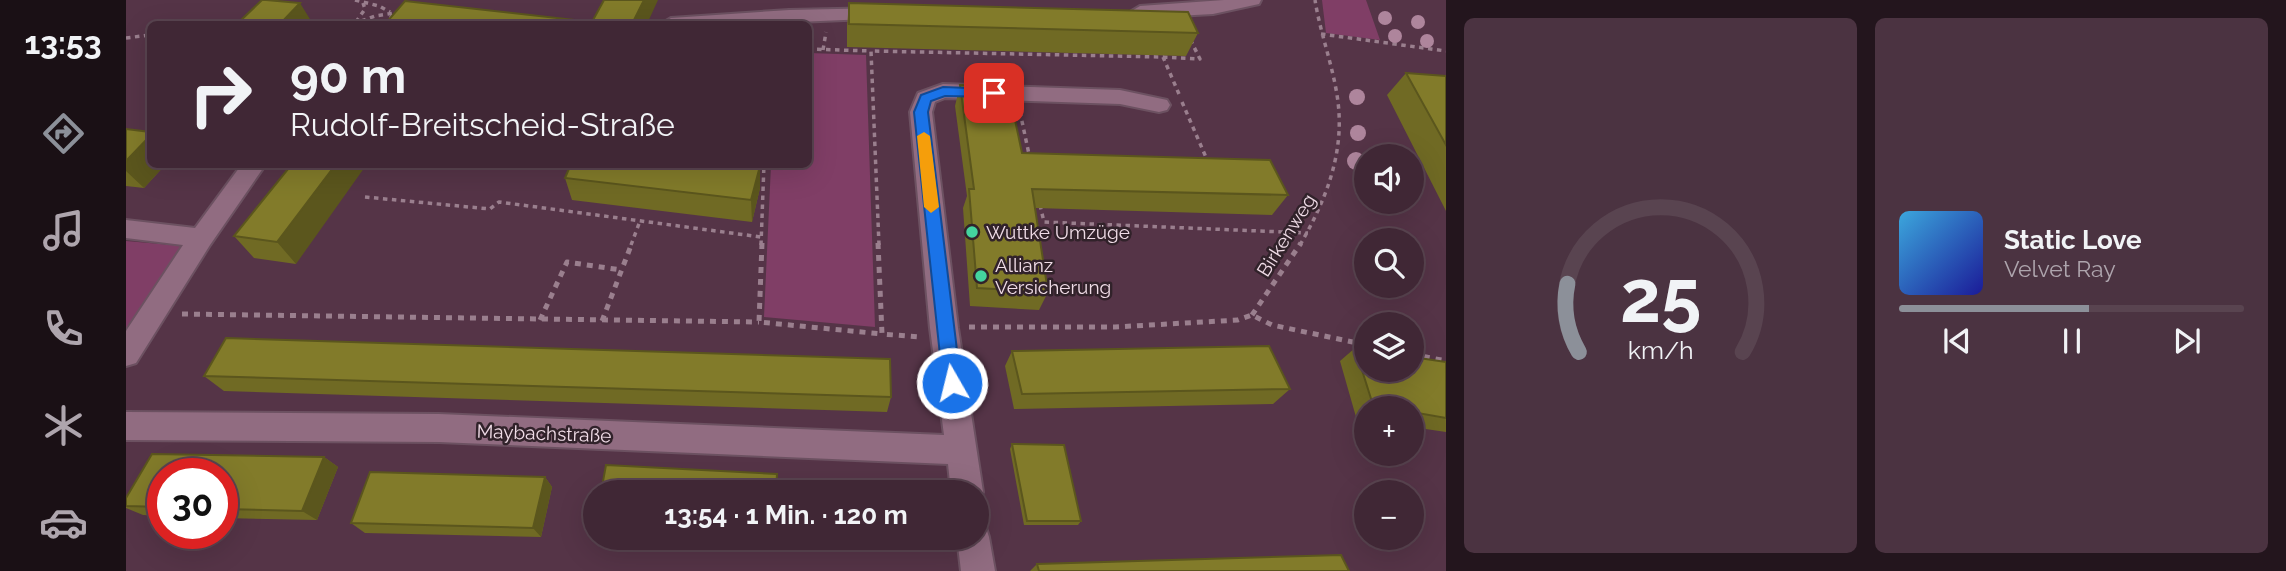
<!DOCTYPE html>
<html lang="de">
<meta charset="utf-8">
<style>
:root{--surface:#402735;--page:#4b3341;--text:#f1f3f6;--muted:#aea5ad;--line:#594450;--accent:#8c9099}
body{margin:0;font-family:Raleway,sans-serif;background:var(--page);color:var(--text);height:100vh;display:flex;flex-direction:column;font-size:26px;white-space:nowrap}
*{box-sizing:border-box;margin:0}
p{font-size:23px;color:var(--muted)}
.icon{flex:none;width:38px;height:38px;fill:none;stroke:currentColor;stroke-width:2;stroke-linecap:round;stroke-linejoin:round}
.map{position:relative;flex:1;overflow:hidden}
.sheet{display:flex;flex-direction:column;gap:18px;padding:18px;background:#23151d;width:840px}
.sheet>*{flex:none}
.top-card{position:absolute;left:21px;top:21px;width:665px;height:147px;border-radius:10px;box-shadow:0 7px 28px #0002,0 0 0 2px var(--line);background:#402735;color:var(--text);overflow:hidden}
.buttons{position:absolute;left:1228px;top:144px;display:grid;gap:14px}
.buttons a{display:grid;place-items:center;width:70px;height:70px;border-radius:50%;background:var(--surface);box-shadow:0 7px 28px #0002,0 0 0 2px var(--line);font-size:35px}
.speed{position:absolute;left:21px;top:458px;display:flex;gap:14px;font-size:35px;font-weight:700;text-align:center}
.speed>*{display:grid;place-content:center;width:91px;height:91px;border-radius:50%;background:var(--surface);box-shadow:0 7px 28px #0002,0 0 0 2px var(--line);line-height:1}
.speed .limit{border:10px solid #d22;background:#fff;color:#111}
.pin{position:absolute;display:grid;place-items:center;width:60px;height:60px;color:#fff;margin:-30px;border-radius:14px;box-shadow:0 4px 10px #0006}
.me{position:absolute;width:77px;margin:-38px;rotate:352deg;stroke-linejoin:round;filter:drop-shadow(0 0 5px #0008)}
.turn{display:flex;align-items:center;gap:24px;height:147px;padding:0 28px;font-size:32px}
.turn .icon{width:91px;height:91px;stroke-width:2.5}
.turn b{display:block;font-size:49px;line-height:60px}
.sheet .tile{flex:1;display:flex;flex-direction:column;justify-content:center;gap:10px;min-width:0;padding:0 24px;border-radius:10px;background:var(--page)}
.sheet .dial{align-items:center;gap:0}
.dial svg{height:182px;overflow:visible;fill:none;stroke:var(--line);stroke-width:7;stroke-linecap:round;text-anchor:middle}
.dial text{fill:var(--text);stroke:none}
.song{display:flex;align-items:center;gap:21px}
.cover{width:84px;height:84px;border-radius:10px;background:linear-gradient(135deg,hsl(200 70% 55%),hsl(240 70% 35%))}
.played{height:7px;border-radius:4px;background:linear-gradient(90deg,var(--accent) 55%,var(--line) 55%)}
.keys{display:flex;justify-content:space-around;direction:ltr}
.sheet .tiles{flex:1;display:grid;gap:18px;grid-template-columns:repeat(2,1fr)}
.trip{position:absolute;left:457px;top:480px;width:406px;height:70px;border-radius:35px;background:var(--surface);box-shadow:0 7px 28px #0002,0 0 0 2px var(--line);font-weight:700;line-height:70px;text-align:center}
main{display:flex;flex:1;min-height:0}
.tabs{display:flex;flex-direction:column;width:126px;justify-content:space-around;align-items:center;background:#1a1015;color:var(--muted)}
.tabs .icon{width:49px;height:49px}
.tabs .on{color:var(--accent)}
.tabs b{font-size:32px;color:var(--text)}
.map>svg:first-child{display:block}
.green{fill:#803e66}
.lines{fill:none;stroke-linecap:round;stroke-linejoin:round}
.minor-casing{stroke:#6c5161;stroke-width:4}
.path-far1{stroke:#9a7f8e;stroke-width:3.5;stroke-dasharray:4.5 4.5;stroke-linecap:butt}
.path{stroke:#9a7f8e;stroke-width:5;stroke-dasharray:6 6;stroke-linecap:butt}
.minor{fill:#916c81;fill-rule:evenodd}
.tree{fill:#ae859c}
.wall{fill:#706a24}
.shaded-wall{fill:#5b561d}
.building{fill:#827b2a;stroke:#5b561d;stroke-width:2}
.route{fill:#1a73e8;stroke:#114b97;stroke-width:2}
.slow{fill:#f59e0b}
.poi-dot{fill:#44d49f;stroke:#31222a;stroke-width:2.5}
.labels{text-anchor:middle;stroke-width:5;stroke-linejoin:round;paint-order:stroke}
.poi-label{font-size:19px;fill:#f0dce7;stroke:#31222a;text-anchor:start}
.street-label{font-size:19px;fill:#f0dce7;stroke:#31222a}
</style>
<main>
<nav class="tabs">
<b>13:53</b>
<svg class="icon on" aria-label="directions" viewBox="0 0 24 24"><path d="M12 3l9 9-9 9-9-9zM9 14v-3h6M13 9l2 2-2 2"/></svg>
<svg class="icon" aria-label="music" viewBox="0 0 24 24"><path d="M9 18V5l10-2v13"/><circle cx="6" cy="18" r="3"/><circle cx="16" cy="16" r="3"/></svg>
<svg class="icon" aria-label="phone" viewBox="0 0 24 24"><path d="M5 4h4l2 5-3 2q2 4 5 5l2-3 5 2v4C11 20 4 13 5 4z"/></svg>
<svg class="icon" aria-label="climate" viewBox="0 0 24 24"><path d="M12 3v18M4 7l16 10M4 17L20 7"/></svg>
<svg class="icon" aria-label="car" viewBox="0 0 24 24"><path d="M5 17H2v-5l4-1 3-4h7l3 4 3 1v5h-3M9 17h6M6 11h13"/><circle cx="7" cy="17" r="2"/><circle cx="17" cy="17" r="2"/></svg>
</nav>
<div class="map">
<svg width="1320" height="571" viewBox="0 0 1320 571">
<rect width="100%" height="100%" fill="#553447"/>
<!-- green -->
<path class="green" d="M1196 0H1240L1254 40 1200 33Z
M683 53 740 55 749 327 638 317 645 165 682 164Z
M0 241 57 246 0 331Z"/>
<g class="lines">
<defs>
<path id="minor" d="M1098 0H1135L1133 4 1087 14 1014 18 1004 12 1014 6Z
M758 8 765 10 768 14 765 18 623 24H535L545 18 663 10Z
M817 84 994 90 1041 100 1044 105 1041 110 1033 112 994 104 819 98 809 102 806 112 832 328 857 492 852 503 850 492H825L822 464 313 442 0 440V412L313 414 818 435 804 328 784 112 792 93Z
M116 164H140L84 245 10 363 0 366V331L57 245 0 238V220L69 228Z
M850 522 859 525 863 537 869 571H835L831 537H850Z"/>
</defs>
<!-- minor casing -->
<use href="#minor" class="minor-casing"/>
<!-- path-far1 -->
<path class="path-far1" d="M229 0 253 6 264 12
M230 22 239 9 237 3
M182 23 202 24
M227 24 249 16 275 12
M257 24 269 14
M1195 34 1320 51
M0 38 24 35
M682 49 745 51
M697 50 700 32
M1037 57 1074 59 1065 41
M1056 102 1082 162
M894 112 904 159
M626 164 638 166
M239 197 364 209 373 202 635 237
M914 205 918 222 1182 233
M505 245 514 221
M635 245 638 164
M753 245 745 51 1037 57 1053 94
M1174 245C1201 198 1220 150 1211 95 1206 63 1194 32 1189 0"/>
<!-- path -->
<path class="path" d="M636 243 633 322 756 334
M752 243 756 334 793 337
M56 314 633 322
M1126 315 1175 243
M414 320 441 262 495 270
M476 321 506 243
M843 327H989L1112 320 1126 315 1146 325 1241 345
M1286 354 1320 361"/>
<!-- minor -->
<use href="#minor" class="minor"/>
</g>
<!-- trees -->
<g class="tree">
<circle cx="1259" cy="18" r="7"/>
<circle cx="1292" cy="22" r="7"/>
<circle cx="1269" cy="36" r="7"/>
<circle cx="1301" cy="41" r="7"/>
<circle cx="1231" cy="97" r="8"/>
<circle cx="1232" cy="133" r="8"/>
<circle cx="1230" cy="161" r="9"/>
</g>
<!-- wall -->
<path class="wall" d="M723 3 1072 33 1060 56 721 47V26Z
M1280 73 1320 76V211L1261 95Z
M834 85 896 153 1162 195 1146 215 909 208 922 292 913 310 844 306 837 208 841 196 829 106Z
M0 129 24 164H40L18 188 0 186Z
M166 164 170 264 128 258 108 236Z
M634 166V188L626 222 446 200 439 178Z
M1229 348 1320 362V432L1286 427V408H1241V419L1230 417 1214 361Z
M886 351 1164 389 1147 404 888 409 879 366Z
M78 376 765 397 761 412 98 391Z
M886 444 955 521 952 525H898L884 449Z
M26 454 198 457 212 467 191 520 96 518V474H37V516L17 515 0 508V498Z
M419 477 426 487 415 537 239 533 225 523Z
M498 537H649L648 545Z
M911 564 1223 571H904Z"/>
<!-- shaded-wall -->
<path class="shaded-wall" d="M518 0H532L521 24H506Z
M174 3 187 24H154Z
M24 136V164H40L18 188 0 171V161Z
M210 164H241L170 264 151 242Z
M634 166V188L626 222 625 200Z
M198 457 212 467 191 520 176 511Z
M419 477 426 487 415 537 407 528Z"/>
<!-- building -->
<path class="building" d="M136 0H140L174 3 154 24H111Z
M478 0H518L506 24H259L279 1 466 22Z
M723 3 1062 12 1072 33 723 24Z
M1280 73 1320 76V145Z
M834 85 882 87 896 153 1144 160 1162 195 906 189 922 292 851 288 843 189H848Z
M0 129 24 132V136L0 161Z
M166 164H210L151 242 108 236Z
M445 164H618L634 166 625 200 439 178Z
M100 338 764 359 765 397 78 376Z
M1143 346 1164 389 896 394 886 351Z
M1229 348 1241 350V369H1286V357L1320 362V418L1286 412V408H1262L1247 405Z
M886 444 938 445 955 521H901Z
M26 454 198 457 176 511 96 509V474H37V507L0 506V498Z
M480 465 651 474 650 492H475Z
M244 472 419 477 407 528 225 523Z
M1215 555 1223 571H913L911 564Z"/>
<!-- route -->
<path class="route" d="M817 87 868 89 874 93 868 97 819 96 805 101 802 112 835 383 832 389 826 391 820 389 817 383 788 112 795 95Z"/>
<!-- slow -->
<path class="slow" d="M798 132 804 136 813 207 805 213 798 207 791 136Z"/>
<!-- markers -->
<g class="poi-dot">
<circle cx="846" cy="232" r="7"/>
<circle cx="855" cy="276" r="7"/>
</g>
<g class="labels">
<!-- poi labels -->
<g class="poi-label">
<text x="860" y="239">Wuttke Umzüge</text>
<text x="869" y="272">Allianz<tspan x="869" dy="22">Versicherung</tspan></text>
</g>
<!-- street labels -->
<g class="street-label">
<text transform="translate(1160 235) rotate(-58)" y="7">Birkenweg</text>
<text transform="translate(418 433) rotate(2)" y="7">Maybachstraße</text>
</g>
</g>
</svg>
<div class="buttons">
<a><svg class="icon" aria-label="sound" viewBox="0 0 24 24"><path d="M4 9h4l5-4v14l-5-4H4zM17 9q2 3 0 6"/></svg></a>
<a><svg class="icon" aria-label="search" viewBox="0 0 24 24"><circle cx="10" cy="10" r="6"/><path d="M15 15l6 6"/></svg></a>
<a><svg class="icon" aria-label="layers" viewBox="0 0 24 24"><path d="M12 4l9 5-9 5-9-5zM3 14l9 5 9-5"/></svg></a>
<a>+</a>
<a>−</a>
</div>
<div class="speed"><div class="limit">30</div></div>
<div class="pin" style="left:868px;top:93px;background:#d93025"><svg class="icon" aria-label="arrive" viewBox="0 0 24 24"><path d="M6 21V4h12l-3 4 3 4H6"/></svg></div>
<svg class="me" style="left:826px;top:383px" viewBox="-20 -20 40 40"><circle r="17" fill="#1a73e8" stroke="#fff" stroke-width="3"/><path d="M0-11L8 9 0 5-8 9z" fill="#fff"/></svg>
<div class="trip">13:54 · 1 Min. · 120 m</div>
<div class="top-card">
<div class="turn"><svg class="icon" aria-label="right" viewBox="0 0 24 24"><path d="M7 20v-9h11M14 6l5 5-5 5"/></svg><div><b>90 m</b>Rudolf-Breitscheid-Straße</div></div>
</div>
</div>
<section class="sheet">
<div class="tiles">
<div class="tile dial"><svg viewBox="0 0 100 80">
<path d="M14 69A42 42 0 1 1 86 69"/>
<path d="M14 69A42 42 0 0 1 9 39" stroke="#8c9099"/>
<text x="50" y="56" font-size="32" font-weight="700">25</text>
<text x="50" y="72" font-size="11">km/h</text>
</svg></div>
<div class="tile">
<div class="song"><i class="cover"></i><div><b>Static Love</b><p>Velvet Ray</p></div></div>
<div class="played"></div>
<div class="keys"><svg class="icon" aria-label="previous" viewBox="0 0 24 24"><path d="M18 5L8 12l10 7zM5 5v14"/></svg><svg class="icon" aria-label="pause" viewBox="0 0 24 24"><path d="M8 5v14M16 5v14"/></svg><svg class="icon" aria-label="next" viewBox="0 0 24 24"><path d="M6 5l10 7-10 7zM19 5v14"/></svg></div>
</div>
</div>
</section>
</main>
